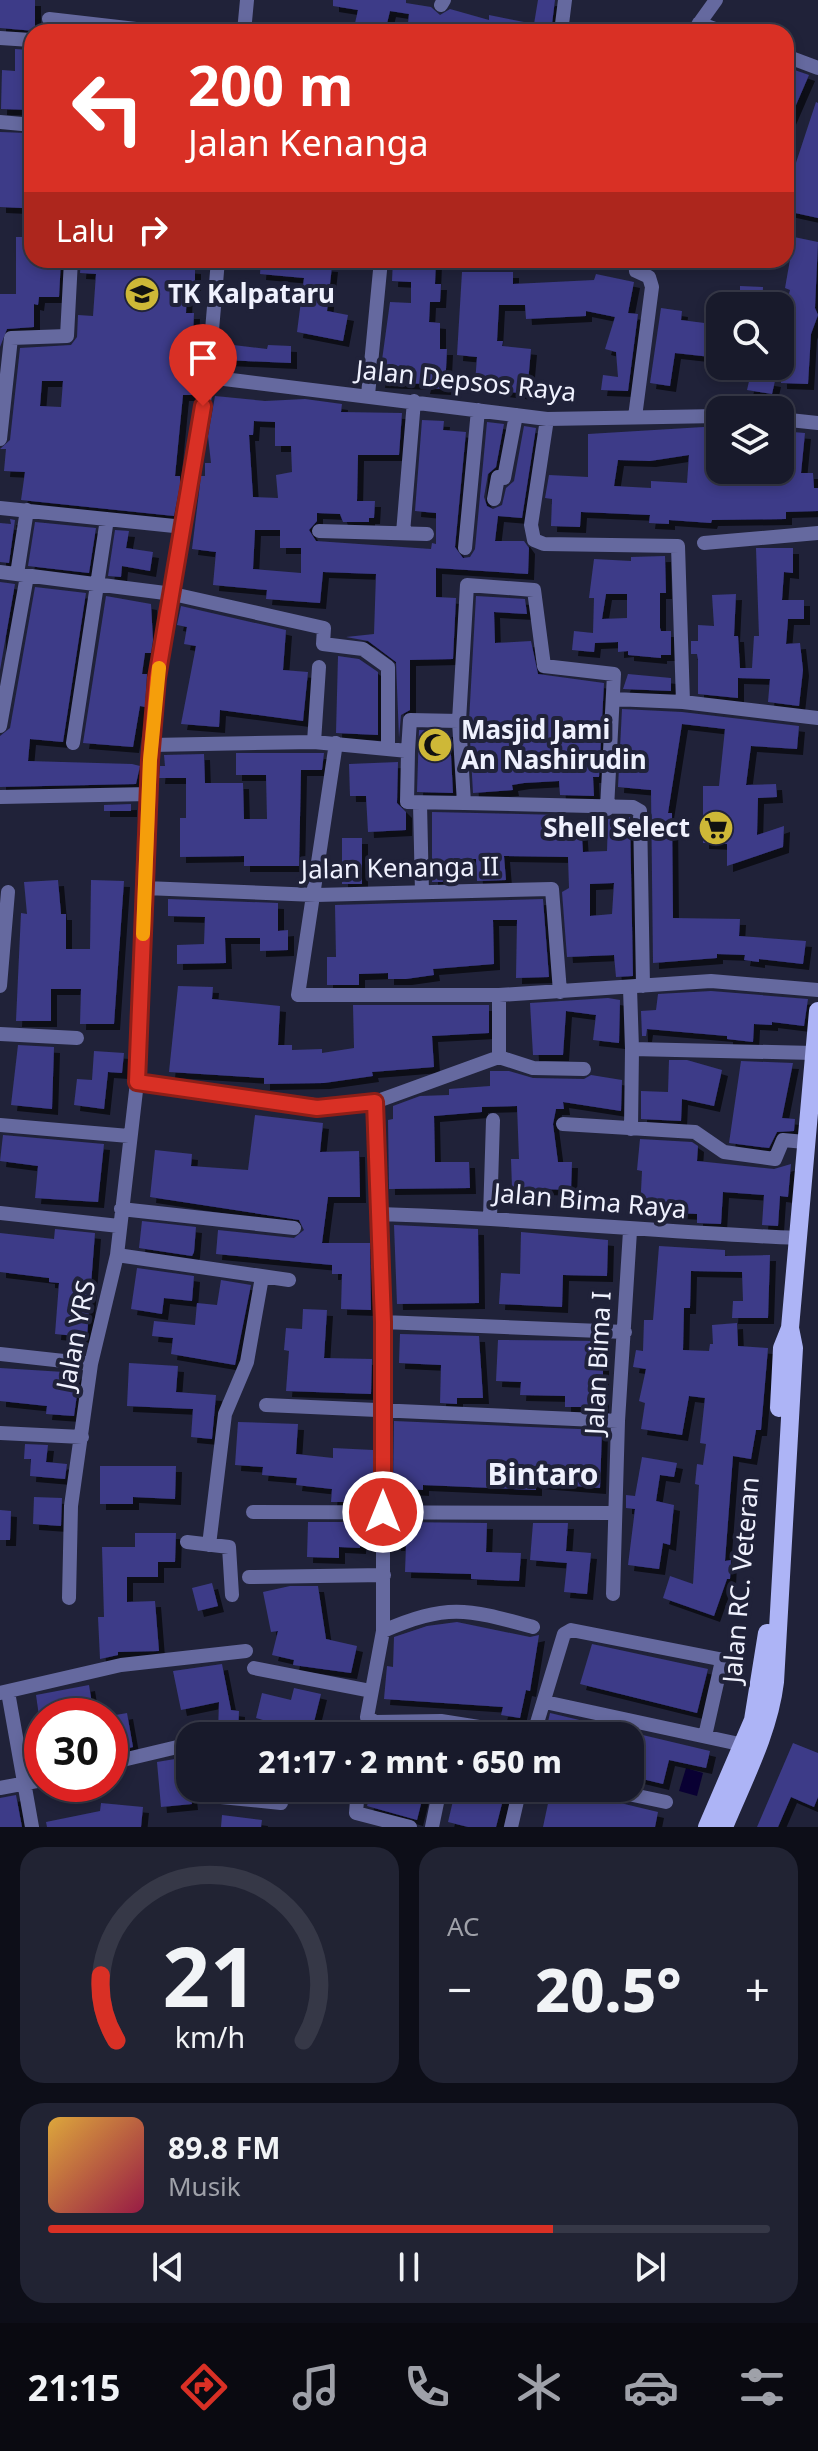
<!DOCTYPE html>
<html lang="id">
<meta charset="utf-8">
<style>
:root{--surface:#181a2b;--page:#212333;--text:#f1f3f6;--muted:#9fa1a9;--line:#363847;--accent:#d93025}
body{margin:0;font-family:"Noto Sans",sans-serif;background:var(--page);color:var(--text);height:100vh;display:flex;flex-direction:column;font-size:30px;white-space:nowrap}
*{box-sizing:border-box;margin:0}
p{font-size:26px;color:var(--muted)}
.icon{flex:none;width:44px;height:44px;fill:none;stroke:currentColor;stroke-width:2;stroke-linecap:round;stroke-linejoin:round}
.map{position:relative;height:1827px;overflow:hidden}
.side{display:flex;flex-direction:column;gap:20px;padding:20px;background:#0d0e18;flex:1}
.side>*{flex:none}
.guide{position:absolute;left:24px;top:24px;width:770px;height:244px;border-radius:24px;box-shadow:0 4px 12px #0003,0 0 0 2px var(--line);background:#d93025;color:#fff;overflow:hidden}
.tools{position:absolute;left:706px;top:292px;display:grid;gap:16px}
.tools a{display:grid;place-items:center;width:88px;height:88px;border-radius:16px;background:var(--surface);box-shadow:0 4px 12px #0003,0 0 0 2px var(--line);font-size:40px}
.speed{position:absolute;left:24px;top:1698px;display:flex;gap:16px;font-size:40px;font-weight:700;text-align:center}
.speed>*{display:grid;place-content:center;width:104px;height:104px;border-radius:50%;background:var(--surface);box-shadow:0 4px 12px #0003,0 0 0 2px var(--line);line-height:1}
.speed .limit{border:12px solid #d22;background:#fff;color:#111}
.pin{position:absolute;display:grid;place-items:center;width:68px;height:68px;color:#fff;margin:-82px -34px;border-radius:50% 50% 50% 0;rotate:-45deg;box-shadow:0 0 8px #0007}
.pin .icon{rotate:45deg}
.me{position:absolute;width:88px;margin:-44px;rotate:0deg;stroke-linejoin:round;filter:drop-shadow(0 0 6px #0008)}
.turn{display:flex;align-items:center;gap:28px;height:168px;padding:0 32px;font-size:36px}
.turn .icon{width:104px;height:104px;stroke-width:2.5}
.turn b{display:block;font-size:56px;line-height:68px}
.then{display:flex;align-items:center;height:76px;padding:0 32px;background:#0003;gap:16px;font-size:30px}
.big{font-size:60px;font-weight:800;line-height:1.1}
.side .tile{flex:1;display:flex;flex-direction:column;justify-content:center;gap:12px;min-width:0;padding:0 28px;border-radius:24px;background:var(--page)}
.side .dial{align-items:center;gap:0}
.dial svg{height:208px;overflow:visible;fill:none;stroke:var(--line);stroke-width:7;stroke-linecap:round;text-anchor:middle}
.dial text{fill:var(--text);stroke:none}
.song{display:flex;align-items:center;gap:24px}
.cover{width:96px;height:96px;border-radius:12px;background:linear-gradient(135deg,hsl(40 70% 55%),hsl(340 70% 35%))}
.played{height:8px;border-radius:4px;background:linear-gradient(90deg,var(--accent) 70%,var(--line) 70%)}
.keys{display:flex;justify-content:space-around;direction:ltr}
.heat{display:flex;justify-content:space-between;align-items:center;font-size:44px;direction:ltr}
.side .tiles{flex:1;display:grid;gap:20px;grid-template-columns:1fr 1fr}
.tile:last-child{grid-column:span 2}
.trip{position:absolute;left:176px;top:1722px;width:468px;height:80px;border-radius:24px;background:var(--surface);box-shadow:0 4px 12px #0003,0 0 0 2px var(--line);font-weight:800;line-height:80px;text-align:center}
.menu{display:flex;height:128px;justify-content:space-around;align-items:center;background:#0a0a11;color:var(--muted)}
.menu .icon{width:56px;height:56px}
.menu .selected{color:var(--accent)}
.menu b{font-size:36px;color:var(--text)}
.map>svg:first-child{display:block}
.water{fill:#090033}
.building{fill:#3c3b88;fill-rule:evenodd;filter:url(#shadow)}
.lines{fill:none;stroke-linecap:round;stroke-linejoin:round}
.minor{stroke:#65699f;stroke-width:14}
.major{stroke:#adb4f6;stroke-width:18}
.route-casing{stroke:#8d1f18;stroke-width:20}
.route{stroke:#d93025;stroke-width:14}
.slow{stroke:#f59e0b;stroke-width:14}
.labels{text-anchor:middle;stroke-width:8;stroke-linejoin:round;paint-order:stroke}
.poi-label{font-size:26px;font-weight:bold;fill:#eff1fe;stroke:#202239;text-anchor:start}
.street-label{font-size:26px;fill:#eff1fe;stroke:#202239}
.quarter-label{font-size:30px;font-weight:bold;fill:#eff1fe;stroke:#202239}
</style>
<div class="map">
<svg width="818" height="1827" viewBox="0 0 818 1827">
<defs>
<filter id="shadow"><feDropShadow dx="6" dy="6" stdDeviation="0" flood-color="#0009"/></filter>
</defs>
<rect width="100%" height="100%" fill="#202239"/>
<!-- water -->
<path class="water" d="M686 1768 703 1773 697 1796 679 1791Z"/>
<!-- building -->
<path class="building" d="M0 0H35V31L0 28Z
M333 0H406V3L431 7 440 15 450 9 489 20V15L534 24 538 0H555L551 32H407L409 14 390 11 385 32H353L358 10 333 6Z
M15 49 29 50 32 110 1 109 2 70 15 71Z
M786 67 809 75 786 128Z
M816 102 818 103V218L786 211V193Z
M0 132 27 133 22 208 0 207Z
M16 237H32V260H61L59 297H39L38 305 34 304V327L7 329 0 347V294H16Z
M794 237 818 242 815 308 818 315 811 334 808 384 781 383 780 329 790 290 785 288Z
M81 260 195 268V285H187L186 313H194L193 335H182L183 365H199L195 395H183L175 476H180V485L174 516 21 500 25 472 4 471 6 449H0L10 440 20 348 71 345 77 337 78 315 93 316 96 274 80 273ZM42 381H63L61 407 40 406Z
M261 260 332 266 327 311 348 315 343 341 297 332 304 278 260 274Z
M393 260H436L435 284H441L440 302H430L429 322 440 323V349H447L445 389 424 388 425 384 379 382 390 302 411 303V282L392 281Z
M462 272H513V284L594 280 596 274 634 282 628 313 638 314 628 391 601 390 603 375 618 377 616 352 605 349 615 317 586 311V316L526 319 525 305H499L497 341H503L502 346 531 349 527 394 502 391V385L475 383 477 357 457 355Z
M740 286 763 287 762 306H740Z
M661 308 682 311 681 320 720 325V358L675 353 670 386 650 383Z
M225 344 267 349 268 345 291 346V363L224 360Z
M750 377 775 381 772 394 747 390Z
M215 396 265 401 305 399 342 404 341 412 402 413 399 455H358L357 501H375L374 518H369V522H343L340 514 317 513V521L309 530 316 541 431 549 432 543 436 544V513L415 511 422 420 444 421 443 430 466 432 455 547 463 558 470 557 475 549 487 422 504 424 496 467 488 474 484 497 487 506 493 509 502 505 506 488 514 481 524 426 536 428 522 518 498 516 495 541H524L529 548 528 574 436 568V597L456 598 453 659 410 660V710L401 715 399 738 396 662 368 641 346 637 374 634 376 574 323 572 320 603 266 599 267 590 213 585 216 552 192 549 201 476H205V463H211L208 436ZM254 421 275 422V446H291L292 472 276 475 278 498 253 497 249 435H253ZM255 530H280V548H301V573L253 569Z
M720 426V470H780V431L805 433 801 473H813L814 488H818V511L786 512V519L712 520 711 523 669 520V524L649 523 650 515 581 512 580 527 551 526 552 499 545 498 549 475 588 477V434ZM689 455 687 483 651 481V488L614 486 618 460 650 461Z
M10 519 15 520 9 563 0 562V523L11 524Z
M35 522 96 528 89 573 28 566Z
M115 530 129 531 126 548 153 552 150 571 122 566 121 577 108 576Z
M756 548H793V573L784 572 782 600H804V619H788L786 644 800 643 803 670 799 706 768 702 770 679 738 678V698L698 694V660L697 654H691V641H698V625L714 626 712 595 736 594 734 636H738L740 668H752L754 636H759Z
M665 556 666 593H660V628L661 631H671V655H661V658L628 655V651L618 652V642L595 643 594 652 572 650 574 631 593 633 594 598H589L594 559 631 561V557ZM606 594H627V618L602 619Z
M0 582 15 584 0 670Z
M35 587 86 593 63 742 30 739 28 761 132 764 140 766 136 784 0 787V736L10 728Z
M106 596 151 604 153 640 151 653H145L142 674H147L145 707 140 706 133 747 83 743Z
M476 596 525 599 527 614 494 612 495 643 531 641 538 674 604 683 599 777H593L594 796 560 795 559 781 524 783 512 785 513 790 473 793 469 721Z
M181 606 286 630 283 670 308 672 303 721 220 710 219 727 181 724 196 646 184 644 187 627 177 625Z
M338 656 359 659 378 672V735L336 733Z
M628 674 671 678V691L623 689Z
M622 709 682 712 799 726 797 749 751 746 746 785 776 784 777 797 758 798 757 835 784 826 783 847 727 866V844L703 843V786H719L725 729 682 724 668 813H672L673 918 740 919 739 936 806 941 803 964 759 959V962L744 960 745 955 717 954V958L653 963 651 790 618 787Z
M419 730 447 731 450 736 453 793 417 792Z
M236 753H324L322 770H301L299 866H244V856L180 857V818H186V778H159L160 766H165L164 755 204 754 205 783H243L244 819H267L266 775H236Z
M398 762 397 803 406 812V830L368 832 366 796H350L349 764Z
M131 804V811H104V805Z
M432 812 561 815V823H581L583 852 607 851 608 819 630 817 633 976 616 977 614 955 567 957 562 892 569 888 568 857 504 856 506 880 477 881 476 859H450L451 882H432ZM614 883 612 914 590 916V884Z
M342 838H362V884H342Z
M58 880 61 914H66V949H90L91 880 124 881 114 1024H80L81 989H51V1021H16L21 913 27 914 24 882Z
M168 899 278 903V931L288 930V950L260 951V938H225L226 963 177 964V945L204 944 205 917 168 916Z
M543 899 549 977 516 978 517 920H493L494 964 433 969 434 975 406 979H388V973L359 974V985H327V957H336L335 905Z
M178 986 213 987 212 999 280 1006 278 1045H292V1050L322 1049V1053L354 1048 353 1005H489V1033L432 1036 434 1067 372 1072 373 1076 324 1083 264 1084V1078L169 1072Z
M711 991 808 999 804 1026 772 1022V1025L754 1024 753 1042 727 1039V1036L647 1029 646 1036H642L641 1011 656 1010 658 994Z
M608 998 620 1000 619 1043 593 1040 596 1015 566 1011 563 1055H533L530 1003Z
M18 1045 54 1047 52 1109 11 1105Z
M94 1051 124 1053 122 1073 108 1072 104 1109 74 1105 77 1079 92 1080Z
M669 1060H687L722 1070 714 1106 682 1099 681 1121 641 1119V1091L668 1092Z
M741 1061 793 1063 782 1118 795 1119 794 1131 777 1132 769 1148 729 1143Z
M490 1071H509L533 1078 584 1079 591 1075 622 1080 621 1111 563 1102 564 1109H556L553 1124 558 1162H572L571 1190 512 1188 511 1159H519L517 1106 482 1107V1112L434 1116 435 1162H469L470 1188 389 1189 388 1120 393 1119V1106L420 1096 449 1095V1089L490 1086Z
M255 1115 323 1123 320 1152 359 1151 360 1197H328L322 1243H370L371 1310 341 1309 342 1274H332V1265L216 1254 218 1230 294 1238 304 1230 299 1220 150 1197 155 1150 192 1154 191 1166 248 1170Z
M3 1135 104 1144 98 1202 35 1198 38 1166 0 1161Z
M640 1139 692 1142 698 1146 697 1161 774 1169 791 1164 788 1197 780 1196 778 1226 762 1225 764 1195 723 1192 721 1224 697 1223V1214L640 1211 642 1171 637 1170Z
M142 1221 196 1227 194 1252 192 1256 139 1248Z
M394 1225 478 1229 479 1303 397 1304Z
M55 1229 95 1233 87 1337 55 1334 59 1283 49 1282V1278L0 1272V1233L54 1239Z
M521 1232 608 1240 607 1276 563 1275 562 1307 499 1304 501 1273 520 1274Z
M659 1246 725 1250V1256L770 1255 768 1318H732L733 1301H743L742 1272 691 1271 690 1308H684L683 1350 709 1351 710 1344H713L712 1325 737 1323 738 1346 768 1348 761 1430H756L751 1459 733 1456 725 1561 731 1560 730 1579H727L714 1616 663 1598 670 1576 693 1584 699 1485 695 1484 697 1464 703 1465 706 1444 700 1443 705 1398 689 1396 682 1435 641 1429 645 1403 639 1401 646 1369 633 1367 636 1350 643 1351 644 1320H653Z
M137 1268 194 1276 192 1301 164 1298 162 1314 131 1309Z
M221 1280 251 1285 235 1365 171 1354 173 1338 152 1336 154 1321 195 1325 197 1303 217 1305Z
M303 1309 327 1310 324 1358 372 1359 371 1394 286 1391 289 1351 284 1350 286 1328 302 1329Z
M400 1334 479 1336 483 1398H457V1404L440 1403 441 1365 399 1363Z
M498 1340 603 1341V1407H565V1396L520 1395 521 1382 496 1381Z
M129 1363 178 1366 176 1392 216 1395 212 1439 191 1437 193 1409 127 1406Z
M0 1368 80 1373 74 1416 46 1414 47 1406 0 1401Z
M394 1421 602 1430 600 1488 536 1483V1490L423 1485V1490L393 1488Z
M238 1422 298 1424 296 1454 333 1458V1448L373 1450V1502H331L332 1489 296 1485 297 1478 262 1475 263 1467 235 1465Z
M25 1444 48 1445 46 1462 67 1464 65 1479 30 1476 31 1459H24Z
M642 1457 677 1463 674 1477 660 1475 656 1501 674 1505 670 1545 663 1543 659 1569 628 1565 635 1509 626 1508V1495L635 1496Z
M100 1466H176L175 1499 133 1497V1504H100Z
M34 1497 62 1498 61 1526 33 1524Z
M0 1510 11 1511 10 1540H0Z
M308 1522H361L360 1548 339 1547V1558L307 1557Z
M396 1522 487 1523 486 1552 521 1553 519 1581 471 1579V1574L405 1572 406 1545H395Z
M533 1523H568L566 1551 591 1553 587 1594 564 1592 567 1563 530 1560Z
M135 1533H176L175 1562H158V1577H127V1602L155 1601 159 1651 118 1652V1655L100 1659 98 1617H104L102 1547H135Z
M212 1583 218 1606 198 1611 192 1588Z
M290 1586H318L326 1639 357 1646 351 1673 293 1665 294 1660 272 1655 278 1631 271 1632 263 1592Z
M457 1622 530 1637 539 1635 530 1691 526 1690 520 1718 501 1715 503 1707 384 1699 387 1666 393 1667 394 1637 427 1626Z
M592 1644 708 1669 697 1713 580 1684Z
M222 1664 231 1710 239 1711 238 1733 218 1732 219 1702 181 1710 173 1671Z
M89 1685 94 1716H39L36 1695Z
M294 1688 321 1694 311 1734 256 1718 262 1693 291 1700Z
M127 1713 133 1747 110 1753V1716Z
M550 1713 710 1751 706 1768 669 1760 663 1784 630 1776V1736H584L547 1726Z
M793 1743 818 1753V1797L814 1807 791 1797 778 1827H757Z
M187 1757 192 1804 161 1807 157 1762Z
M372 1788H425L417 1820 367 1806Z
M456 1788H506L496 1827H468L448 1822Z
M550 1794 585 1802 587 1795 658 1812 655 1827H543Z
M16 1795 22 1827H0V1798Z
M101 1803 143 1807 141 1827H47L46 1822 100 1811Z
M222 1815 262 1820 261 1827H221Z"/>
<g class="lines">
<!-- minor -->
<path class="minor" d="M441 5 444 0
M49 19 162 32
M699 23 723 32
M244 32 247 0
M561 32 565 0
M693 32 716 0
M0 38 31 40
M786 56 818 68
M0 122 22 124
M208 377 547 419 720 416
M368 395 381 260
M635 417 652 287 649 277 636 271 635 260
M547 419 531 525 534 540 544 544 678 546 683 702
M780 419 818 423
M0 439 11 338 67 336 71 260
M494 499 498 477 504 478 516 415
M0 508 184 527
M319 531 427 534
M403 533 414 401
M704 543 818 533
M465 548 478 410
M0 572 173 594 324 628 323 644 363 649 388 667V748
M17 574 27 510
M613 699 683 702 818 718
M459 721 467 585 534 590 544 666 614 674 607 809
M0 726 27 576
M314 742 319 667
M73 743 107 519
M336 743 298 995H499L711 981 818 990
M151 745 314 742 408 751 410 720 459 721 464 803 633 807 640 811 643 986
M408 751 407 802 464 803
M0 797 149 794
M420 804 422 892
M145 888 316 895 552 889 560 992
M0 986 8 892
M630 988 632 1049
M0 1034 77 1038
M499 1057 533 1068 584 1069
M137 1082 337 1108 375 1102 499 1057V995
M375 1102 383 1322V1631L367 1717 375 1722 441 1721 517 1733
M563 1124 695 1132 724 1152 775 1159 783 1140 805 1142
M0 1125 129 1136
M631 1129 632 1049 814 1053
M121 1209 294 1228
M0 1213 119 1226
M380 1214C519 1218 657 1232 797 1238
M490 1217 493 1120
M117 1255 289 1280
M383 1322 625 1332
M0 1354 91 1364
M266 1405 618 1421
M0 1433 82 1437
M253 1512 615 1513
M187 1542 229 1547 232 1595
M209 1545 225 1414 247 1362 262 1277
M249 1577 384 1575
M613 1594 618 1421 630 1231
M69 1598 71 1506 91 1364 117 1255 137 1082 150 760 157 678 208 377 218 260
M383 1631C448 1603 467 1609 533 1627
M254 1668 371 1691
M8 1692 32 1827
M0 1693 121 1665 246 1651
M545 1702 744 1745
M533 1736 564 1634 571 1630 719 1659 721 1665 705 1736
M110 1763 190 1744
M0 1788 42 1780
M217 1788 221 1797 281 1803
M358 1788 356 1813 410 1827
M600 1788 666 1802
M432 1827 440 1788
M511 1827 520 1788"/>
<!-- major -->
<path class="major" d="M779 1408 782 1348 790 1328
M707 1827 753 1720 767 1633
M724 1827C743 1781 769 1732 775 1682L794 1348 790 1328 818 1011"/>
</g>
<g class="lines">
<defs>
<path id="route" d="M203 406 157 678 150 760 137 1082 317 1108 375 1102 383 1322V1512"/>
</defs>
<!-- route casing -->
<use href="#route" class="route-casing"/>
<!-- route -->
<use href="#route" class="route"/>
<!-- slow -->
<path class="slow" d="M143 934 150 760 159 668"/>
</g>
<!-- icons -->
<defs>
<symbol id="school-disc" viewBox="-11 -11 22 22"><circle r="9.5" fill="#ceb837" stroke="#202239"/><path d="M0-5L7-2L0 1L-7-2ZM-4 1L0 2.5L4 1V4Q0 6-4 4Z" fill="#111"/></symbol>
<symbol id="mosque-disc" viewBox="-11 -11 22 22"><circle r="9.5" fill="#ceb837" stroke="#202239"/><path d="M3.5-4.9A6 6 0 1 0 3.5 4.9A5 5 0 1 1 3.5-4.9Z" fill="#111"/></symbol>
<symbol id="supermarket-disc" viewBox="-11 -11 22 22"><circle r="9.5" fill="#ceb837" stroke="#202239"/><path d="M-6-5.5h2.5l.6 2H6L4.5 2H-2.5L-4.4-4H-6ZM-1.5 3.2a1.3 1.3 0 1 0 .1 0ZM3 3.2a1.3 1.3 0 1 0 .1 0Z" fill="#111"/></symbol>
</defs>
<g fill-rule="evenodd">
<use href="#school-disc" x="122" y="274" width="40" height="40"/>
<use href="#mosque-disc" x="415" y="725" width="40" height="40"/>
<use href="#supermarket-disc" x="696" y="808" width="40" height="40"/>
</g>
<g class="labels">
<!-- poi labels -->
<g class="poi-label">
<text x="168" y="303">TK Kalpataru</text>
<text x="461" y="739">Masjid Jami<tspan x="461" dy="30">An Nashirudin</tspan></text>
<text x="690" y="837" text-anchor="end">Shell Select</text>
</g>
<!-- street labels -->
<g class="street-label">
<text transform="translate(466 381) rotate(6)" y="9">Jalan Depsos Raya</text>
<text transform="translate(400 868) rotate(-1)" y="9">Jalan Kenanga II</text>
<text transform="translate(590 1201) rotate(5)" y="9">Jalan Bima Raya</text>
<text transform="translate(76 1335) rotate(-79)" y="9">Jalan YRS</text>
<text transform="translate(598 1363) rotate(-87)" y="9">Jalan Bima I</text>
<text transform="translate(741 1580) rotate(-85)" y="9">Jalan RC. Veteran</text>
</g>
<!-- quarter labels -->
<g class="quarter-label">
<text x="543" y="1485">Bintaro</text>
</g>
</g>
</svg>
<div class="tools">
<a><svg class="icon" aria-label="search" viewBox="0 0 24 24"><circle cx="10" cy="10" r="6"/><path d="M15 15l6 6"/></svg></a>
<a><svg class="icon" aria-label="layers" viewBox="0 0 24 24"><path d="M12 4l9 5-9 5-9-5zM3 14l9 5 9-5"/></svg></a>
</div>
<div class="speed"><div class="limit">30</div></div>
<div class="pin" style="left:203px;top:406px;background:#d93025"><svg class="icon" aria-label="arrive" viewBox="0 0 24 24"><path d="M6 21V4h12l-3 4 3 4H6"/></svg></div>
<svg class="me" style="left:383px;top:1512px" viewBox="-20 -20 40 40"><circle r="17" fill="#d93025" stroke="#fff" stroke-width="3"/><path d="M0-11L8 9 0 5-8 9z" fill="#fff"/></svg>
<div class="trip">21:17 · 2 mnt · 650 m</div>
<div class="guide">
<div class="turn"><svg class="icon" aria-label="left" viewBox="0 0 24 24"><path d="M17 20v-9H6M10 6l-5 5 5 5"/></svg><div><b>200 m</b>Jalan Kenanga</div></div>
<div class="then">Lalu<svg class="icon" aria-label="right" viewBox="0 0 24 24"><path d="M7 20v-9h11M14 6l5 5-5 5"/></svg></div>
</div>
</div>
<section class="side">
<div class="tiles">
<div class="tile dial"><svg viewBox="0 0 100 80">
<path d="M14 69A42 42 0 1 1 86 69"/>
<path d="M14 69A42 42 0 0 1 8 44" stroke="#d93025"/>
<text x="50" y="56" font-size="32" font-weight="700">21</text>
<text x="50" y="72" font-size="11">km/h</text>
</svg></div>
<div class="tile"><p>AC</p>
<div class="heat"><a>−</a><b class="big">20.5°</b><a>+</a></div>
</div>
<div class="tile">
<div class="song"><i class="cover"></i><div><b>89.8 FM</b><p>Musik</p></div></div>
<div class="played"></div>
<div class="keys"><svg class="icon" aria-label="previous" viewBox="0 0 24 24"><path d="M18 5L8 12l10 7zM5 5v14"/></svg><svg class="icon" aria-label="pause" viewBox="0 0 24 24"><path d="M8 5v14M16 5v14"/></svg><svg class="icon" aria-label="next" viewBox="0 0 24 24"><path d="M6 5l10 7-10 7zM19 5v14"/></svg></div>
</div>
</div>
</section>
<nav class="menu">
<b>21:15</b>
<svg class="icon selected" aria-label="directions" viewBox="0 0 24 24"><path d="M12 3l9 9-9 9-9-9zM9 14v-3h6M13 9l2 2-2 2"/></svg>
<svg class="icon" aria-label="music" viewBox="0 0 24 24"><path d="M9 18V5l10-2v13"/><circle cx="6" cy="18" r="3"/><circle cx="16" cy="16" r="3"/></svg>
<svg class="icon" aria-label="phone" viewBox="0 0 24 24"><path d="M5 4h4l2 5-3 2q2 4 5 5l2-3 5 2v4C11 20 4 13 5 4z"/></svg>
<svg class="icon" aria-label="climate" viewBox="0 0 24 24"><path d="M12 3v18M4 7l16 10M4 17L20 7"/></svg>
<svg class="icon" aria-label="car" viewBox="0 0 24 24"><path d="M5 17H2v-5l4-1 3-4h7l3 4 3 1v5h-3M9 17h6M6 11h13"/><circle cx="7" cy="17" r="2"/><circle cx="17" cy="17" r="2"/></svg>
<svg class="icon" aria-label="filters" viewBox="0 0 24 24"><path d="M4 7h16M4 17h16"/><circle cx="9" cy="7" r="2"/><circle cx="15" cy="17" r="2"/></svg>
</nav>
